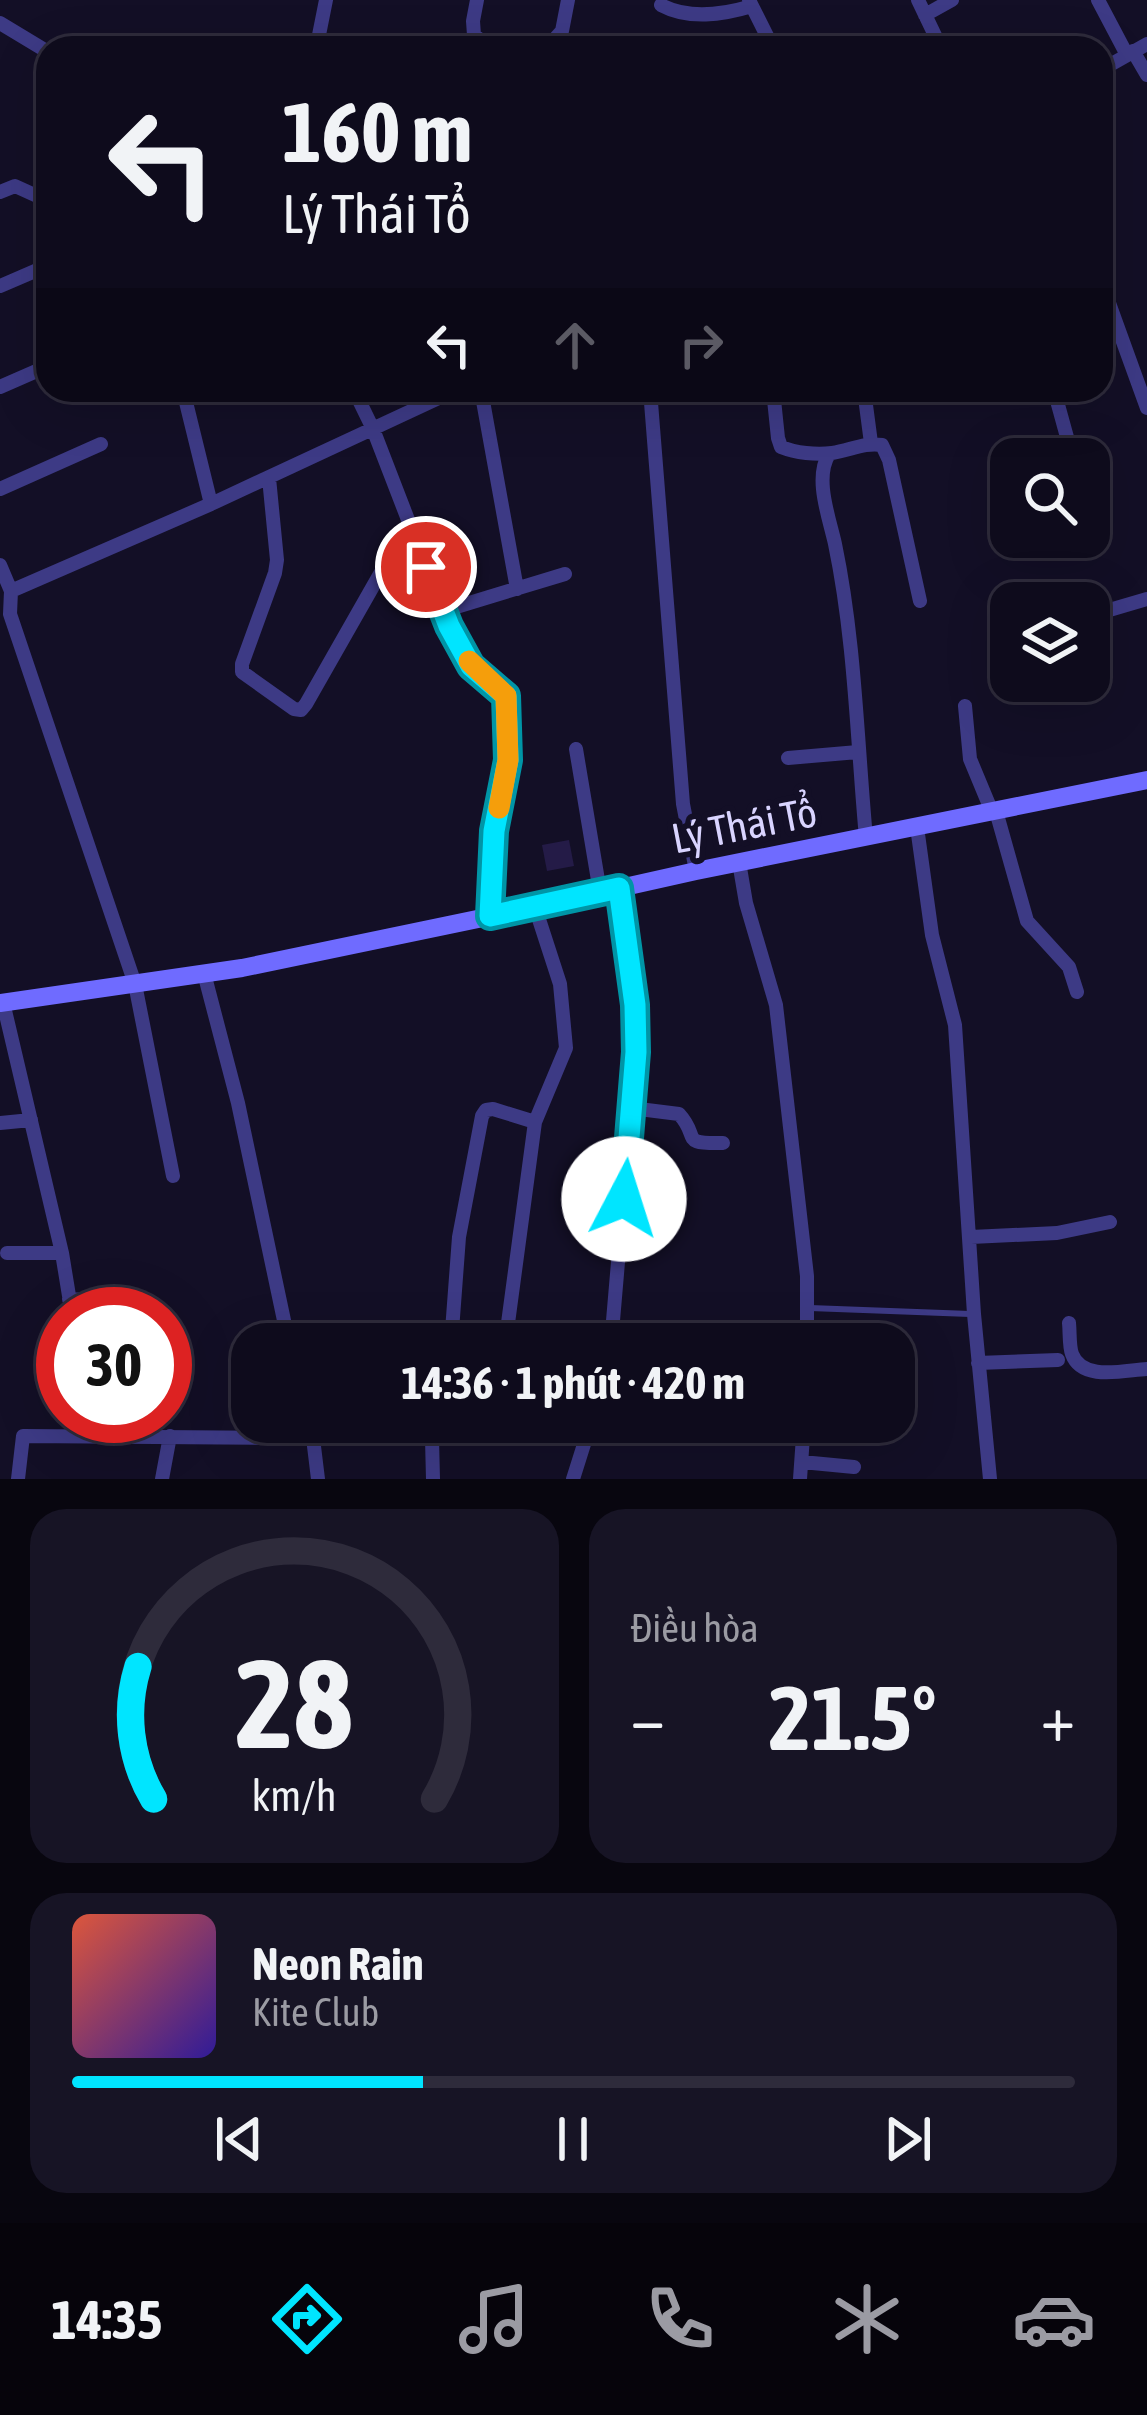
<!DOCTYPE html>
<html lang="vi">
<meta charset="utf-8">
<style>
:root{--surface:#0e0b1c;--page:#171425;--text:#f1f3f6;--muted:#9b9ba3;--line:#2e2b3b;--accent:#00e5ff}
body{margin:0;font-family:"Asap Condensed",sans-serif;background:var(--page);color:var(--text);height:100vh;display:flex;flex-direction:column;font-size:45px;white-space:nowrap}
*{box-sizing:border-box;margin:0}
p{font-size:39px;color:var(--muted)}
.icon{flex:none;width:66px;height:66px;fill:none;stroke:currentColor;stroke-width:2;stroke-linecap:round;stroke-linejoin:round}
.map{position:relative;height:1479px;overflow:hidden}
.side{display:flex;flex-direction:column;gap:30px;padding:30px;background:#08060f;flex:1}
.side>*{flex:none}
.top-card{position:absolute;left:36px;top:36px;width:1077px;height:366px;border-radius:36px;box-shadow:0 12px 48px #0002,0 0 0 3px var(--line);background:#0e0b1c;color:var(--text);overflow:hidden}
.controls{position:absolute;left:990px;top:438px;display:grid;gap:24px}
.controls a{display:grid;place-items:center;width:120px;height:120px;border-radius:24px;background:var(--surface);box-shadow:0 12px 48px #0002,0 0 0 3px var(--line);font-size:60px}
.speed{position:absolute;left:36px;top:1287px;display:flex;gap:24px;font-size:60px;font-weight:700;text-align:center}
.speed>*{display:grid;place-content:center;width:156px;height:156px;border-radius:50%;background:var(--surface);box-shadow:0 12px 48px #0002,0 0 0 3px var(--line);line-height:1}
.speed .limit{border:18px solid #d22;background:#fff;color:#111}
.pin{position:absolute;display:grid;place-items:center;width:102px;height:102px;color:#fff;margin:-51px;border:6px solid #fff;border-radius:50%;box-shadow:0 3px 12px #0007}
.me{position:absolute;width:132px;margin:-66px;rotate:5deg;stroke-linejoin:round;filter:drop-shadow(0 0 9px #0008)}
.turn{display:flex;align-items:center;gap:42px;height:252px;padding:0 48px;font-size:54px}
.turn .icon{width:156px;height:156px;stroke-width:2.5}
.turn b{display:block;font-size:84px;line-height:102px}
.lanes{display:flex;align-items:center;height:114px;padding:0 48px;background:#0003;justify-content:center;gap:60px;direction:ltr}
.lanes .off{opacity:.35}
.big{font-size:90px;font-weight:700;line-height:1.1}
.side .card{flex:1;display:flex;flex-direction:column;justify-content:center;gap:18px;min-width:0;padding:0 42px;border-radius:36px;background:var(--page)}
.side .dial{align-items:center;gap:0}
.dial svg{height:312px;overflow:visible;fill:none;stroke:var(--line);stroke-width:7;stroke-linecap:round;text-anchor:middle}
.dial text{fill:var(--text);stroke:none}
.song{display:flex;align-items:center;gap:36px}
.cover{width:144px;height:144px;border-radius:18px;background:linear-gradient(135deg,hsl(10 70% 55%),hsl(250 70% 35%))}
.played{height:12px;border-radius:6px;background:linear-gradient(90deg,var(--accent) 35%,var(--line) 35%)}
.keys{display:flex;justify-content:space-around;direction:ltr}
.heat{display:flex;justify-content:space-between;align-items:center;font-size:66px;direction:ltr}
.side .tiles{flex:1;display:grid;gap:30px;grid-template-columns:1fr 1fr}
.card:last-child{grid-column:span 2}
.trip{position:absolute;left:231px;top:1323px;width:684px;height:120px;border-radius:36px;background:var(--surface);box-shadow:0 12px 48px #0002,0 0 0 3px var(--line);font-weight:700;line-height:120px;text-align:center}
.tab-bar{display:flex;height:192px;justify-content:space-around;align-items:center;background:#06040b;color:var(--muted)}
.tab-bar .icon{width:84px;height:84px}
.tab-bar .current{color:var(--accent)}
.tab-bar b{font-size:54px;color:var(--text)}
.map>svg:first-child{display:block}
.building{fill:#241b47}
.lines{fill:none;stroke-linecap:round;stroke-linejoin:round}
.service{stroke:#3d3a85;stroke-width:6}
.minor{stroke:#3d3a85;stroke-width:14}
.secondary{stroke:#6f6bff;stroke-width:18}
.route-casing{stroke:#0095a6;stroke-width:30}
.route{stroke:#00e5ff;stroke-width:21}
.slow{stroke:#f59e0b;stroke-width:21}
.labels{text-anchor:middle;stroke-width:12;stroke-linejoin:round;paint-order:stroke}
.street-label{font-size:42px;fill:#d9d4ff;stroke:#130f26}
</style>
<div class="map">
<svg width="1147" height="1479" viewBox="0 0 1147 1479">
<rect width="100%" height="100%" fill="#130f26"/>
<!-- building -->
<path class="building" d="M569 840 574 866 547 871 542 845Z"/>
<g class="lines">
<!-- service -->
<path class="service" d="M810 1308 970 1314
M613 1336 667 1341 807 1337"/>
<!-- minor -->
<path class="minor" d="M477 0 473 21 474 35 484 43 483 48
M749 0 773 48
M918 0 941 48
M1098 0 1127 55
M661 5C689 20 722 15 752 6
M925 15 952 0
M0 23 48 52
M484 43 553 41 562 31 568 0
M313 48 319 35 326 0
M1133 51 1147 75
M1101 70 1147 44
M0 192 15 186 48 201
M1101 281 1147 408
M0 286 42 268
M0 387 48 366
M183 390 211 504
M354 390 373 429 449 626 471 666 505 696 508 760 495 831 490 917
M481 390 517 589
M650 390 683 804 696 871
M773 390 778 438 781 447C796 453 816 455 832 453 849 451 864 442 882 445L889 460 920 601
M864 390 871 443
M1054 390 1073 459
M829 454C814 478 829 517 835 544 855 640 857 740 866 838
M269 478 277 560 275 573 242 664V672L294 709 301 710 306 704 409 523
M0 489 101 444
M1089 513 1093 526
M0 565 11 591
M443 611 565 574
M1089 616 1147 599
M965 706 970 759 992 812
M576 749 600 892
M788 758 858 752
M996 811 1027 921 1069 967 1077 992
M917 827 932 935 955 1025 974 1314 990 1479
M739 862 746 903 776 1005 807 1276V1344
M204 973 238 1103 289 1344
M3 1002 62 1253 72 1314
M631 1108 679 1114C701 1138 678 1144 723 1143
M0 1123 31 1120
M173 1176 135 984 10 614 11 591 211 504 456 390
M971 1237 1057 1233 1110 1222
M7 1253H62
M69 1299 134 1302
M1069 1323C1070 1332 1069 1346 1072 1354 1082 1382 1125 1370 1147 1369
M506 1338 535 1122 566 1048 560 984 535 907
M451 1344 459 1237 482 1116 486 1110 493 1109 535 1122
M611 1344 636 1052 635 1005 619 888
M978 1363 1058 1360
M88 1416 97 1435
M738 1433 804 1434
M313 1438 318 1479
M432 1439 433 1479
M802 1462 854 1467
M18 1479 23 1436 432 1439 440 1436 444 1422
M162 1479 170 1436
M573 1479 591 1422
M800 1479 804 1422"/>
<!-- secondary -->
<path class="secondary" d="M0 1003 242 968 535 907 696 871 1147 780"/>
</g>
<g class="lines">
<defs>
<path id="route" d="M426 567 449 626 471 666 506 696 508 760 494 831 490 916 619 888 635 1005 636 1052 624 1199"/>
</defs>
<!-- route casing -->
<use href="#route" class="route-casing"/>
<!-- route -->
<use href="#route" class="route"/>
<!-- slow -->
<path class="slow" d="M469 661 506 696 508 760 499 808"/>
</g>
<g class="labels">
<!-- street labels -->
<g class="street-label">
<text transform="translate(744 825) rotate(-11)" y="15">Lý Thái Tổ</text>
</g>
</g>
</svg>
<div class="controls">
<a><svg class="icon" aria-label="search" viewBox="0 0 24 24"><circle cx="10" cy="10" r="6"/><path d="M15 15l6 6"/></svg></a>
<a><svg class="icon" aria-label="layers" viewBox="0 0 24 24"><path d="M12 4l9 5-9 5-9-5zM3 14l9 5 9-5"/></svg></a>
</div>
<div class="speed"><div class="limit">30</div></div>
<div class="pin" style="left:426px;top:567px;background:#d93025"><svg class="icon" aria-label="arrive" viewBox="0 0 24 24"><path d="M6 21V4h12l-3 4 3 4H6"/></svg></div>
<svg class="me" style="left:624px;top:1199px" viewBox="-20 -20 40 40"><circle r="19" fill="#fff"/><path d="M0-13L10 11 0 6-10 11z" fill="#00e5ff"/></svg>
<div class="trip">14:36 · 1 phút · 420 m</div>
<div class="top-card">
<div class="turn"><svg class="icon" aria-label="left" viewBox="0 0 24 24"><path d="M17 20v-9H6M10 6l-5 5 5 5"/></svg><div><b>160 m</b>Lý Thái Tổ</div></div>
<div class="lanes"><svg class="icon" aria-label="left" viewBox="0 0 24 24"><path d="M17 20v-9H6M10 6l-5 5 5 5"/></svg><svg class="icon off" aria-label="ahead" viewBox="0 0 24 24"><path d="M12 20V5M6 11l6-6 6 6"/></svg><svg class="icon off" aria-label="right" viewBox="0 0 24 24"><path d="M7 20v-9h11M14 6l5 5-5 5"/></svg></div>
</div>
</div>
<section class="side">
<div class="tiles">
<div class="card dial"><svg viewBox="0 0 100 80">
<path d="M14 69A42 42 0 1 1 86 69"/>
<path d="M14 69A42 42 0 0 1 10 35" stroke="#00e5ff"/>
<text x="50" y="56" font-size="32" font-weight="700">28</text>
<text x="50" y="72" font-size="11">km/h</text>
</svg></div>
<div class="card"><p>Điều hòa</p>
<div class="heat"><a>−</a><b class="big">21.5°</b><a>+</a></div>
</div>
<div class="card">
<div class="song"><i class="cover"></i><div><b>Neon Rain</b><p>Kite Club</p></div></div>
<div class="played"></div>
<div class="keys"><svg class="icon" aria-label="previous" viewBox="0 0 24 24"><path d="M18 5L8 12l10 7zM5 5v14"/></svg><svg class="icon" aria-label="pause" viewBox="0 0 24 24"><path d="M8 5v14M16 5v14"/></svg><svg class="icon" aria-label="next" viewBox="0 0 24 24"><path d="M6 5l10 7-10 7zM19 5v14"/></svg></div>
</div>
</div>
</section>
<nav class="tab-bar">
<b>14:35</b>
<svg class="icon current" aria-label="directions" viewBox="0 0 24 24"><path d="M12 3l9 9-9 9-9-9zM9 14v-3h6M13 9l2 2-2 2"/></svg>
<svg class="icon" aria-label="music" viewBox="0 0 24 24"><path d="M9 18V5l10-2v13"/><circle cx="6" cy="18" r="3"/><circle cx="16" cy="16" r="3"/></svg>
<svg class="icon" aria-label="phone" viewBox="0 0 24 24"><path d="M5 4h4l2 5-3 2q2 4 5 5l2-3 5 2v4C11 20 4 13 5 4z"/></svg>
<svg class="icon" aria-label="climate" viewBox="0 0 24 24"><path d="M12 3v18M4 7l16 10M4 17L20 7"/></svg>
<svg class="icon" aria-label="car" viewBox="0 0 24 24"><path d="M5 17H2v-5l4-1 3-4h7l3 4 3 1v5h-3M9 17h6M6 11h13"/><circle cx="7" cy="17" r="2"/><circle cx="17" cy="17" r="2"/></svg>
</nav>
